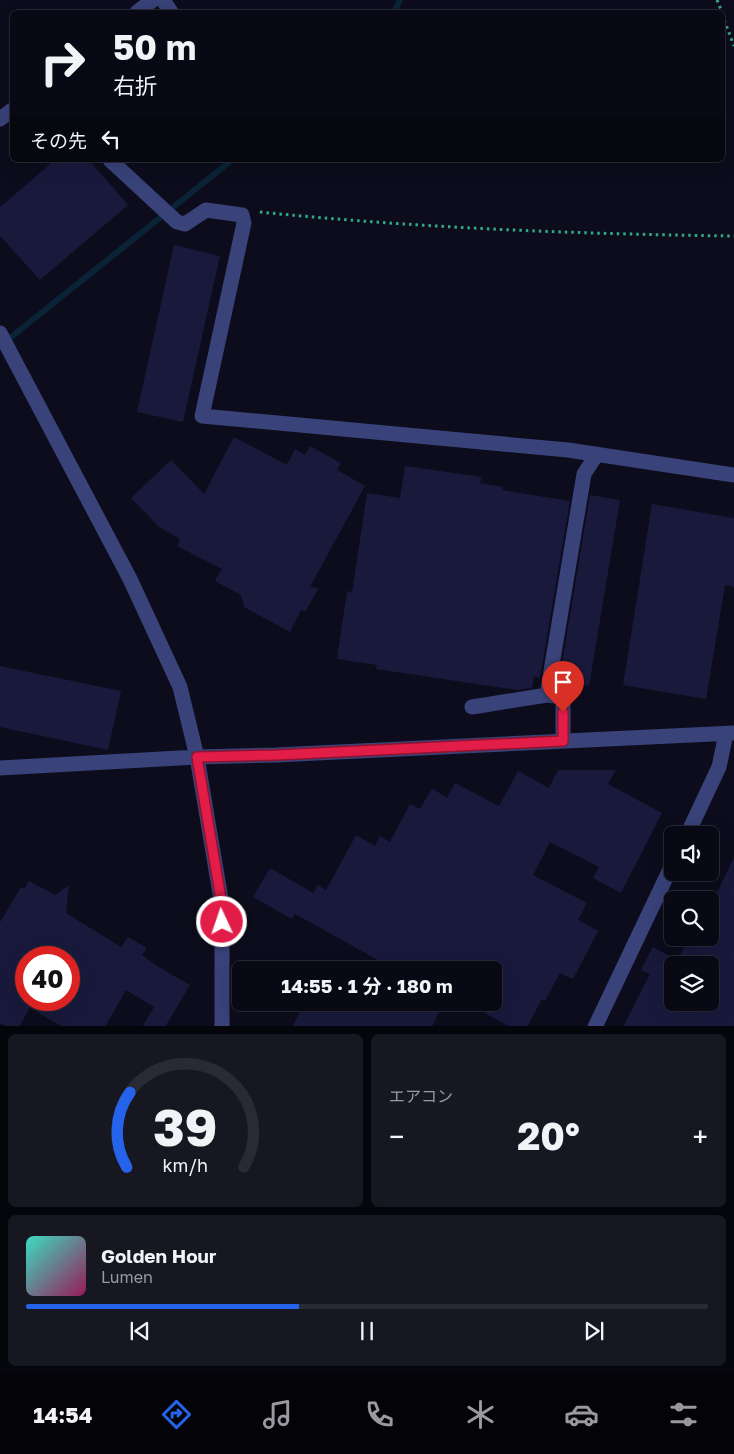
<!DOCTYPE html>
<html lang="ja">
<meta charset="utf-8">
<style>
:root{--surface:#090915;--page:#171722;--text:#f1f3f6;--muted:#999aa0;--line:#292a34;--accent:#2563eb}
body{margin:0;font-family:"Golos Text","Noto Sans JP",sans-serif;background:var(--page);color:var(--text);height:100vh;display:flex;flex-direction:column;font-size:19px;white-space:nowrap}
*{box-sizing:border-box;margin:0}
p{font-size:16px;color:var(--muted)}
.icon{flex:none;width:28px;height:28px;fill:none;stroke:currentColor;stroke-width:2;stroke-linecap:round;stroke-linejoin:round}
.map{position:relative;height:1026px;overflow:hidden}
.sheet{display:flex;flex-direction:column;gap:8px;padding:8px;background:#05050c;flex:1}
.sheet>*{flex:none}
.hud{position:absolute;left:10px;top:10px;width:715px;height:152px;border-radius:8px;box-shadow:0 5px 20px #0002,0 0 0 1px var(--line);background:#090915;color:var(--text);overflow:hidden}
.controls{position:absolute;left:664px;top:826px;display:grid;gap:10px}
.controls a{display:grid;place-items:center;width:55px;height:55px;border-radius:8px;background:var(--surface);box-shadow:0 5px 20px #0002,0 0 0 1px var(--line);font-size:25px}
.speed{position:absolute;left:15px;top:946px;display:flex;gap:10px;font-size:25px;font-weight:700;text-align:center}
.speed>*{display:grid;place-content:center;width:65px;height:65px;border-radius:50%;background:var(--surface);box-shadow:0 5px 20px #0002,0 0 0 1px var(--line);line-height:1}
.speed .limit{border:8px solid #d22;background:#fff;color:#111}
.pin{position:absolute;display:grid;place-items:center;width:42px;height:42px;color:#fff;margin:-51px -21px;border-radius:50% 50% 50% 0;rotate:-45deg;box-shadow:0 0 5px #0007}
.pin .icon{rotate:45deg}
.me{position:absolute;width:55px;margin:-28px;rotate:357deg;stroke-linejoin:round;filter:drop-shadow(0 0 4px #0008)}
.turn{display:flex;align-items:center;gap:18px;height:105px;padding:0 20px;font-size:22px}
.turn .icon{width:65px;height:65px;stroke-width:2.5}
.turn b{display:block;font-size:35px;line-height:42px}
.then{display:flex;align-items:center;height:48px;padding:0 20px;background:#0003;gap:10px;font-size:19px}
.big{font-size:38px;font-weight:700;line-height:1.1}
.sheet .widget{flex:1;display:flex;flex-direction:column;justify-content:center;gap:8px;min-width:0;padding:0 18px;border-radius:8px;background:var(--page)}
.sheet .dial{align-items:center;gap:0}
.dial svg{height:130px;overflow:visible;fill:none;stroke:var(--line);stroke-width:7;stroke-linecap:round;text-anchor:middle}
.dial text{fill:var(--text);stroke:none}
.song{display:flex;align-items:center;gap:15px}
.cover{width:60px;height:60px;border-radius:8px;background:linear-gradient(135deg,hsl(170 70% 55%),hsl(330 70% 35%))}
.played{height:5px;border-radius:2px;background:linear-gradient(90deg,var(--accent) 40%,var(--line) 40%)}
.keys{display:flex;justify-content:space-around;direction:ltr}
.heat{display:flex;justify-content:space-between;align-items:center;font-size:28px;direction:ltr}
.sheet .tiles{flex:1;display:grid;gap:8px;grid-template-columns:1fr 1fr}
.widget:last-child{grid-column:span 2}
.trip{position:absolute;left:232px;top:961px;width:270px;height:50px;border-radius:8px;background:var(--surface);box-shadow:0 5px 20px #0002,0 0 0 1px var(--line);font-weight:700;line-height:50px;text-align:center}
.tab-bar{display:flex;height:80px;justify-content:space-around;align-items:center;background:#040408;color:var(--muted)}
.tab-bar .icon{width:35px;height:35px}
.tab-bar .active{color:var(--accent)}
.tab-bar b{font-size:22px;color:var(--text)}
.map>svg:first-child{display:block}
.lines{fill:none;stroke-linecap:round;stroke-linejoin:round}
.stream{stroke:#0a2337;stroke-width:6}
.building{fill:#19193c;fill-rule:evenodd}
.path{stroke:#31a98b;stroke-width:3;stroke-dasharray:2.5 4;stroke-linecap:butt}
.minor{stroke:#394279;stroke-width:15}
.route-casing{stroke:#92132f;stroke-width:12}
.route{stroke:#e11d48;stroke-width:9}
</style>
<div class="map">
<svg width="734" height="1027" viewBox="0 0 734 1027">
<rect width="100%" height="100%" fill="#0c0c1c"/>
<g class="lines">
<!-- stream -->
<path class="stream" d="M394 12 400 0
M5 342 232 160"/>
</g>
<!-- building -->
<path class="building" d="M55 160H89L128 205 40 280 0 236V207Z
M174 245 220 256 183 422 137 412Z
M234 437 287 465 295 449 305 455 310 446 341 463 337 470 365 486 310 587 319 588 305 612 301 610 290 632 244 607 241 595 215 581 222 569 177 546 180 539 159 527 131 498 171 460 204 494Z
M405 466 482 477 480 483 503 487 502 490 570 501 540 678 534 676 532 688 517 690 376 669 377 665 337 659 347 591 352 592 367 493 400 498Z
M590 495 620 500 589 686 559 681Z
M652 504 734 518V587L725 585 706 699 623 685Z
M0 666 121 691 108 750 0 727Z
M558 770H616L608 784 662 813 621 893 593 878 599 867 550 842 533 875 587 903 578 920 598 931 573 979 560 973 545 1001 542 999 527 1027H510L465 1002H494V970H396L295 914 292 919 253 897 270 868 313 893 318 885 326 890 356 835 375 846 380 836 390 842 410 804 420 809 432 788 447 798 455 783 499 806 518 771 549 788Z
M734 858V1027H623L650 974 641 970 653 947 672 957V1002H710V965H675L689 938H710V906Z
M29 881 55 895 69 885 66 913 121 947 128 937 147 948 142 955 157 966 190 985 165 1027H142L154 1007 126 990 105 1027H63L30 1008 19 1027H7L0 1023V922L21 887 24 889ZM26 958H69V1000H26Z
M305 1002H366L384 1012 389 1002H444L432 1027H292Z"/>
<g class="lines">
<!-- path -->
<path class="path" d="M717 0 722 12
M722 14 734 46
M260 212C418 228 576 234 734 236"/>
<!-- minor -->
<path class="minor" d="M163 0 171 12
M137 12 153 0
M0 119 12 110
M110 160 177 222 185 224 206 210 242 215 244 223 202 416 568 450 734 475
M0 333 130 579 180 687 197 757 222 905V1027
M547 695 563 697V741
M472 707 547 695 584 474 597 454
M0 768 197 757 276 755 734 733
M687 835 719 767 726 734
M595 1027 672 865"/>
</g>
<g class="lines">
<defs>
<path id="route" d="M222 922V905L197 757 276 755 563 741V712"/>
</defs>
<!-- route casing -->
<use href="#route" class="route-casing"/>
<!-- route -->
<use href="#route" class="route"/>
</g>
</svg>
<div class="controls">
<a><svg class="icon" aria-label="sound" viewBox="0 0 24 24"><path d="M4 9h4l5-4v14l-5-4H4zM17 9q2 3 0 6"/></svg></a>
<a><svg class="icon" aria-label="search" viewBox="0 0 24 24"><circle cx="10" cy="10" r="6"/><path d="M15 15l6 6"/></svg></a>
<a><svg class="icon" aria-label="layers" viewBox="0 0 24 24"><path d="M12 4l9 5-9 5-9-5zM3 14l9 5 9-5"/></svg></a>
</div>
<div class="speed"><div class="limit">40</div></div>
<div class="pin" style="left:563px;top:712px;background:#d93025"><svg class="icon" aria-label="arrive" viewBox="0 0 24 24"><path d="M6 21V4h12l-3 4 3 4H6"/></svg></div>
<svg class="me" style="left:222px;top:922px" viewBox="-20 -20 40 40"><circle r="17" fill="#e11d48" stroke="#fff" stroke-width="3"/><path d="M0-11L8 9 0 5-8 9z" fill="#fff"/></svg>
<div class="trip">14:55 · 1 分 · 180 m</div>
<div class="hud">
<div class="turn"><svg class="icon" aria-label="right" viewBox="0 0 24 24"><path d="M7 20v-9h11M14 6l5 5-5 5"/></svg><div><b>50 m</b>右折</div></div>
<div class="then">その先<svg class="icon" aria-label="left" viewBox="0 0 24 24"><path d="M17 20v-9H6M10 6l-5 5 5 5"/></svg></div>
</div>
</div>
<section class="sheet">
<div class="tiles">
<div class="widget dial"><svg viewBox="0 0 100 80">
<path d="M14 69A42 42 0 1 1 86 69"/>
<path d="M14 69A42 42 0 0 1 16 23" stroke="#2563eb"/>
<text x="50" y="56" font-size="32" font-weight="700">39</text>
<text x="50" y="72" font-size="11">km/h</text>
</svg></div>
<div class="widget"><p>エアコン</p>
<div class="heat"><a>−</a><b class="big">20°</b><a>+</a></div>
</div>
<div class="widget">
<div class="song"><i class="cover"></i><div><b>Golden Hour</b><p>Lumen</p></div></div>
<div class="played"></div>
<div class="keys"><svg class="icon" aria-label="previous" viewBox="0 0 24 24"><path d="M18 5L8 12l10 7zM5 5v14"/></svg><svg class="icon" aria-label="pause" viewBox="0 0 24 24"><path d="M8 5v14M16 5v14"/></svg><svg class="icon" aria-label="next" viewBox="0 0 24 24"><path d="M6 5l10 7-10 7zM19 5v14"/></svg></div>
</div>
</div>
</section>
<nav class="tab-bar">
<b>14:54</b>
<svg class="icon active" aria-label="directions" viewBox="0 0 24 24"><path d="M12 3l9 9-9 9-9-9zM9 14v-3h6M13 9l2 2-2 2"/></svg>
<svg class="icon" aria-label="music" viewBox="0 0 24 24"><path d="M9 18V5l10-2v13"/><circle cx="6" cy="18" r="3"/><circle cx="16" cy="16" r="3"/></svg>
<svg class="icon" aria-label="phone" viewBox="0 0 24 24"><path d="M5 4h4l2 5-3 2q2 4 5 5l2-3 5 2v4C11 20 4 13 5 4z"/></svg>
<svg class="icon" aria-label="climate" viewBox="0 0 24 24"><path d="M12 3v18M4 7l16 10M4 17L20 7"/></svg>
<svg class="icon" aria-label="car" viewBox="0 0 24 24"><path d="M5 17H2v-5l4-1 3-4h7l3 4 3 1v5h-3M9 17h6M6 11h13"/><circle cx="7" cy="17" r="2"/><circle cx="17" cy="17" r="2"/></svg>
<svg class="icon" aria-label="filters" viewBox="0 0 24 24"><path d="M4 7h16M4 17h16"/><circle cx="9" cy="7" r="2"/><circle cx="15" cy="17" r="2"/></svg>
</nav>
